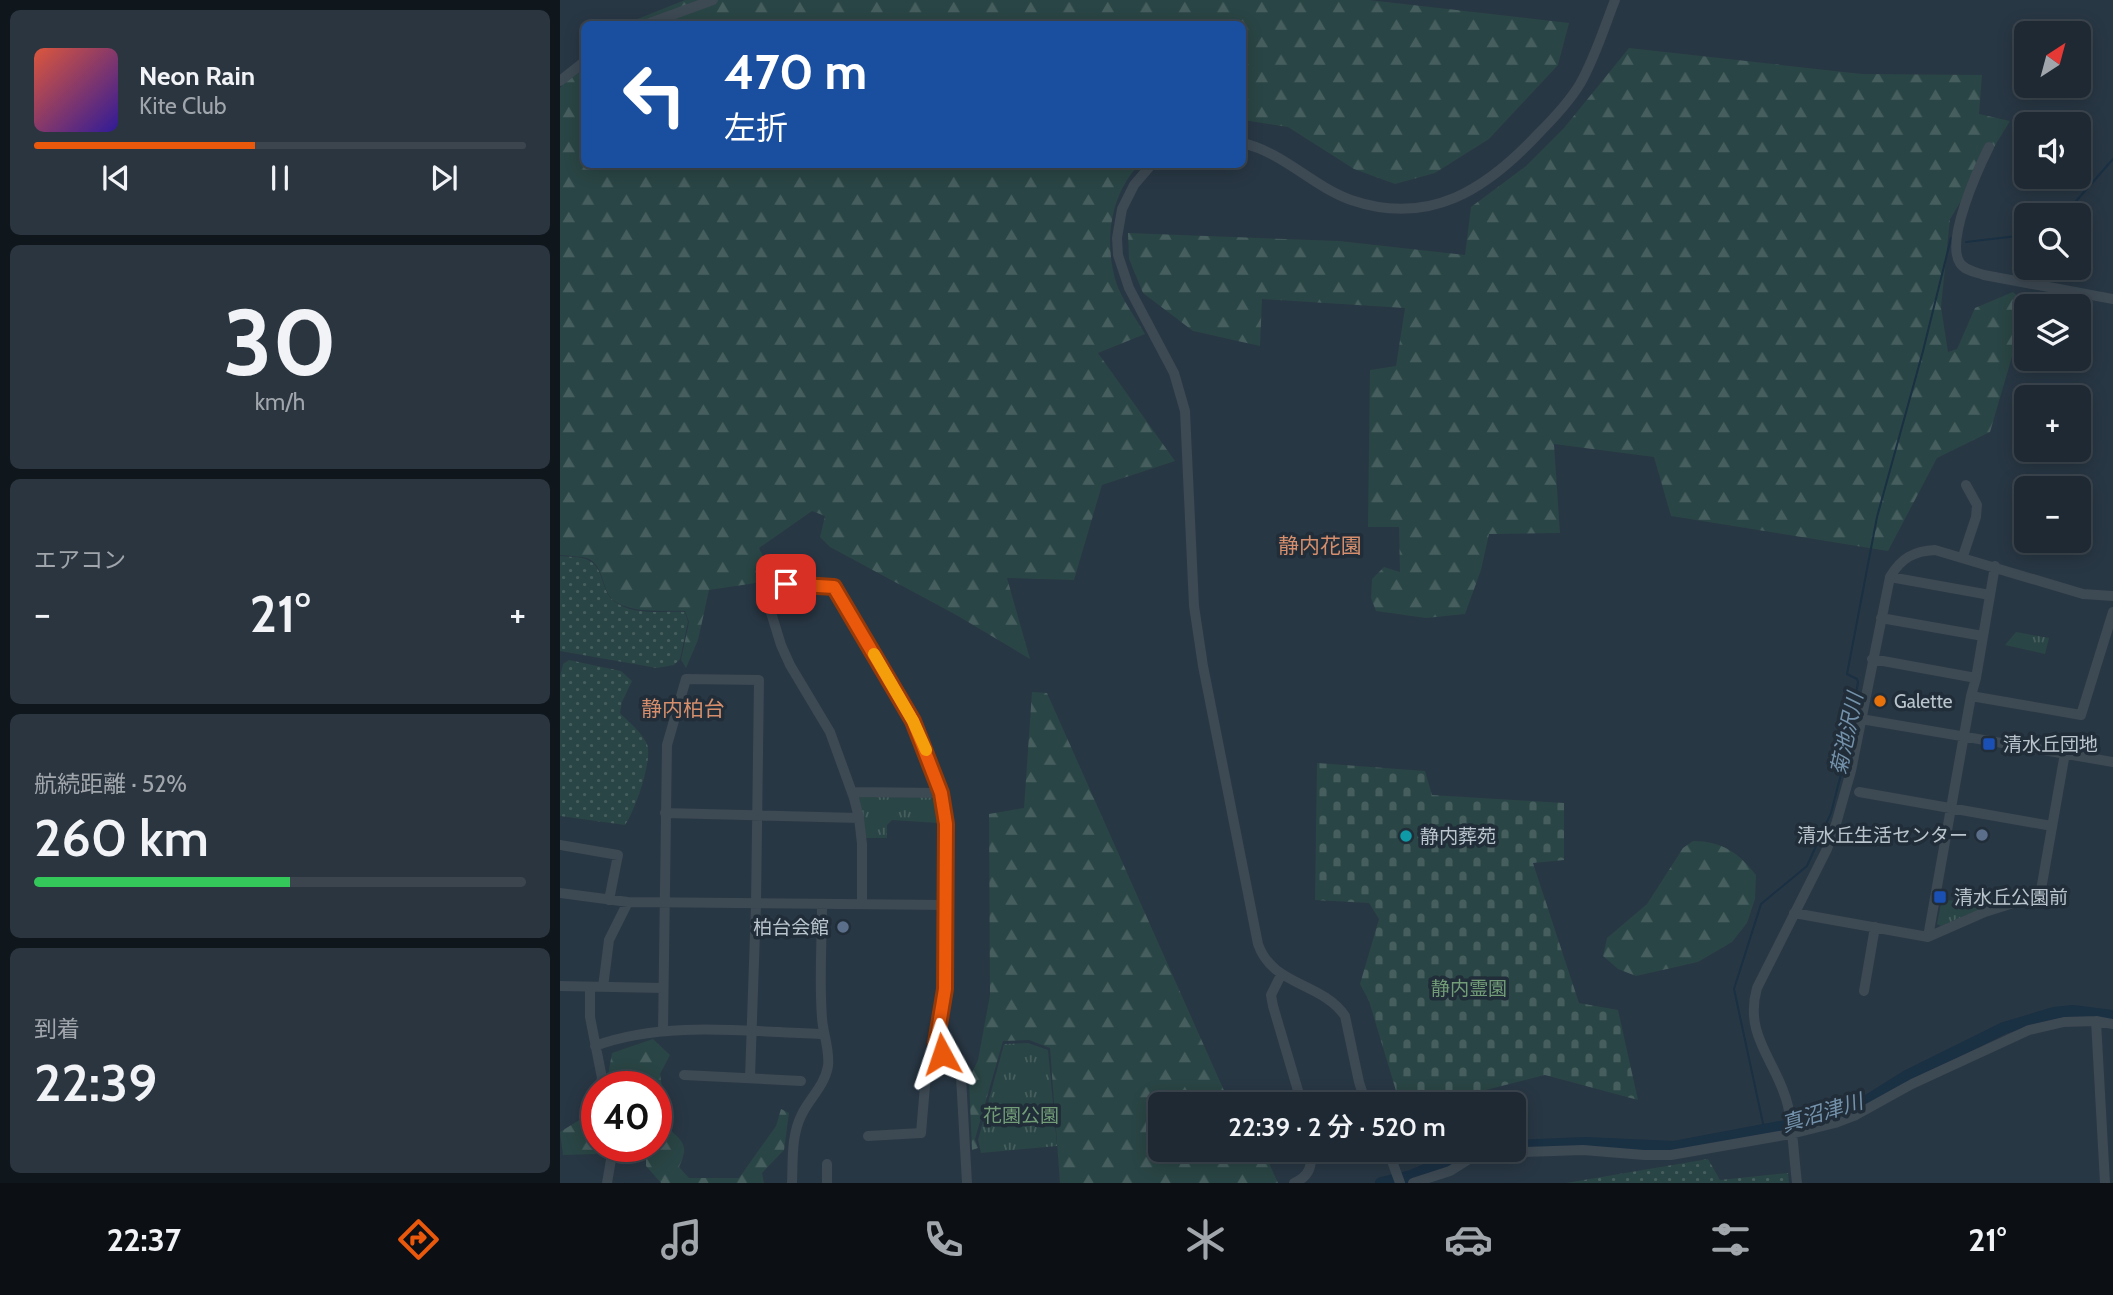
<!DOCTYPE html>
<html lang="ja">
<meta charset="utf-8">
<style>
:root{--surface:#1e2933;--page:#2b353f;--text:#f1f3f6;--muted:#a1a6ac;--line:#3c454e;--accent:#ea580c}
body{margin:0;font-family:Cabin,"Noto Sans JP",sans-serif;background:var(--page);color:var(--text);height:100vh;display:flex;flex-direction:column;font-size:26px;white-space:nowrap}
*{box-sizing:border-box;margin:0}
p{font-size:23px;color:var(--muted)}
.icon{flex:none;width:38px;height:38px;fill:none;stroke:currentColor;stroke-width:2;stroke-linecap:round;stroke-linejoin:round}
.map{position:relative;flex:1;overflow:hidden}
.sheet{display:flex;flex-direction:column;gap:10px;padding:10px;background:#10171c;width:560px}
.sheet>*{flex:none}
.hud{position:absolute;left:21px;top:21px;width:665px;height:147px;border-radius:10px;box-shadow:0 4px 18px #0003,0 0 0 2px var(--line);background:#1a4fa0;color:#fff;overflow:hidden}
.needle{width:46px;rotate:36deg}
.tools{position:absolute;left:1454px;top:21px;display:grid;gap:14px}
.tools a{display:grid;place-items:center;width:77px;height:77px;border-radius:10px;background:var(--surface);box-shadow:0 4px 18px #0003,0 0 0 2px var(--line);font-size:35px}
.speed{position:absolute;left:21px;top:1071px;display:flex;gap:14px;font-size:35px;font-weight:700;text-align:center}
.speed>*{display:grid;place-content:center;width:91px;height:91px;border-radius:50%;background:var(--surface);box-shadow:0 4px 18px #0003,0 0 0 2px var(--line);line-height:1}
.speed .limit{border:10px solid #d22;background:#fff;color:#111}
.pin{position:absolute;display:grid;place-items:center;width:60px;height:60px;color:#fff;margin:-30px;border-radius:14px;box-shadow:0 4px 10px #0006}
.me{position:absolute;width:77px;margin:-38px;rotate:355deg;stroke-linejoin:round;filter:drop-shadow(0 0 5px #0008)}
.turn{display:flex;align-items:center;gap:24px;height:147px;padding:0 28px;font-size:32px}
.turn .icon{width:91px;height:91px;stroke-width:2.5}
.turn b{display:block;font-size:49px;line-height:60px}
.big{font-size:52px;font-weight:600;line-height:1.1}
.sheet .tile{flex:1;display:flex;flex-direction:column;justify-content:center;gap:10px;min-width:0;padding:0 24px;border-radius:10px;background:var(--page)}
.sheet .dial{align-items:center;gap:0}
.dial b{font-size:91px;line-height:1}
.song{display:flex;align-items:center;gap:21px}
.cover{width:84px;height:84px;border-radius:10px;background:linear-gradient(135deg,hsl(10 70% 55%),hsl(250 70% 35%))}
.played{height:7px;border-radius:4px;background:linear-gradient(90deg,var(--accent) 45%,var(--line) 45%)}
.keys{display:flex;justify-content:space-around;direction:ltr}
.heat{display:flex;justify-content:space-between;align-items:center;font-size:38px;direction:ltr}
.charge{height:10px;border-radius:5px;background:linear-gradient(90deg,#34c759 52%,var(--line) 0)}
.trip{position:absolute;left:588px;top:1092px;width:378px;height:70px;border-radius:10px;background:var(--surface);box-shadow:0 4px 18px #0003,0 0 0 2px var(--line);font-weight:600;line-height:70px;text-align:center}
.menu{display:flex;height:112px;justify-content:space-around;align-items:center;background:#0c1014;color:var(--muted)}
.menu .icon{width:49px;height:49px}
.menu .selected{color:var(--accent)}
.menu b{font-size:32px;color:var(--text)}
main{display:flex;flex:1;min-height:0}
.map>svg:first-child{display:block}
.grass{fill:url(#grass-dots)}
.forest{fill:url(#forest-firs)}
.cemetery{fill:url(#cemetery-stones)}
.park{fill:url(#park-tufts)}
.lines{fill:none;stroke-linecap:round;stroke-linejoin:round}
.stream{stroke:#1a3043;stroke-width:2}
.river{stroke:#1a3043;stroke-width:12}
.minor{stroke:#3d4953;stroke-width:10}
.route-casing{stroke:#983908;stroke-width:18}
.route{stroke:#ea580c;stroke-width:12}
.slow{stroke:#f59e0b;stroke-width:12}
.food-dot{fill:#e8710a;stroke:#212e39;stroke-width:2.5}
.transit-dot{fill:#1a4fb4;stroke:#212e39;stroke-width:2.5}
.service-dot{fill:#5c6f8a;stroke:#212e39;stroke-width:2.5}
.culture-dot{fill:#0f9aa8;stroke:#212e39;stroke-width:2.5}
.labels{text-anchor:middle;stroke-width:7;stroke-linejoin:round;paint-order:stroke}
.poi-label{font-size:19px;fill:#bac4cd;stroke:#212e39;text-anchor:start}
.park-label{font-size:19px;fill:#729d77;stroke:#212e39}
.neighbourhood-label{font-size:21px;fill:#d68e6c;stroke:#212e39}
.water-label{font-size:21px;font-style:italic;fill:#7492ab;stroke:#212e39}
</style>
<main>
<section class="sheet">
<div class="tile">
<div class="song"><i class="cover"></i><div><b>Neon Rain</b><p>Kite Club</p></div></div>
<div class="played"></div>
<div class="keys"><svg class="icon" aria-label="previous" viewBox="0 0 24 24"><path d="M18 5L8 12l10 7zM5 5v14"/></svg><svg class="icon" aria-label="pause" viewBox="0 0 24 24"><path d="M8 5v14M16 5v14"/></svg><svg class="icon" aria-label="next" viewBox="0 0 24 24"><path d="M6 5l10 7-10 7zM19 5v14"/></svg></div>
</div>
<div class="tile dial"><b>30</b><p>km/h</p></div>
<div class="tile"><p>エアコン</p>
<div class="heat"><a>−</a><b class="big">21°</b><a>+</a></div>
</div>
<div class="tile"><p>航続距離 · 52%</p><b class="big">260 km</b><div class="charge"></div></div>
<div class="tile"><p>到着</p><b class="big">22:39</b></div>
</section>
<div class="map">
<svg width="1553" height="1183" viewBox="0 0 1553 1183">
<defs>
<pattern id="grass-dots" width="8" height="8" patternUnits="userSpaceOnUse" patternTransform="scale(1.75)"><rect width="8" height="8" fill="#2a4545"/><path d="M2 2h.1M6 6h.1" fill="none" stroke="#475e5f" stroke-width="1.8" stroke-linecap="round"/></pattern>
<pattern id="forest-firs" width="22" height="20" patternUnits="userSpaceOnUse" patternTransform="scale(1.75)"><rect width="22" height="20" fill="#2a4545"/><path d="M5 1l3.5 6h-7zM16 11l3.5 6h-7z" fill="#475e5f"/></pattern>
<pattern id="cemetery-stones" width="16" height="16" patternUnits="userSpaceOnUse" patternTransform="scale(1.75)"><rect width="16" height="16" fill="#2a4545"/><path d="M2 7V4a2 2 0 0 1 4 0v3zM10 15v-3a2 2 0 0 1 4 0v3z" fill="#475e5f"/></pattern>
<pattern id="park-tufts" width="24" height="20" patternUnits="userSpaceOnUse" patternTransform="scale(1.75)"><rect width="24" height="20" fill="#2a4545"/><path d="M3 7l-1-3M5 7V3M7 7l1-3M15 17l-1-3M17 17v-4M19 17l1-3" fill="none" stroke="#475e5f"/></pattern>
</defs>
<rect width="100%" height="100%" fill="#283744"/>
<!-- grass -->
<path class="grass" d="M0 556C8 557 21 556 28 560 45 568 40 590 54 601 72 616 103 611 125 612L128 622 120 659 114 665 97 668 0 651Z
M9 660 61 671 72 681 62 702 60 713C69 722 80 731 86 742 95 756 74 813 65 825L0 816V677L3 664Z
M1148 1159 1160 1180 1228 1173 1229 1183H1006Z"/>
<!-- forest -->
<path class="forest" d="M125 0H809L1009 23 998 65 929 139 875 173 835 184 794 169 728 127 683 120 682 24H65Z
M1069 48 1302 74 1422 75 1419 114 1450 121 1390 219 1381 307 1388 352 1397 349 1415 308 1453 292 1467 305 1430 432 1377 458 1328 551 1111 516 1094 457 994 444 1000 533 929 534 921 570 905 614 866 618 816 611 811 598 812 579 824 567 840 572 839 527H808L810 370 836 366 845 308 702 299 700 346 633 331 583 293 569 259 568 233 779 241 905 255 911 207 966 166 1004 128Z
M24 63V164L579 165C550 194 544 243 556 282 562 300 576 318 585 334L538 353 615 461 542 485 514 580 447 578 470 659 398 616 270 547 260 537 265 516 252 511 199 548 215 580 149 590 138 640 126 668 121 660 129 622 125 611C103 610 76 614 56 602 40 592 46 566 27 558 19 556 8 556 0 555V88Z
M472 692 487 693 670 1104H600V1150H703L718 1183H500L490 1048 469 1040 443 1041 415 1139 418 1148 412 1150 409 1079 418 1060 430 995 429 814 464 808Z
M1133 841C1162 841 1179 853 1196 875L1195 899 1187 923 1172 942 1138 962 1076 976 1058 969 1043 956 1047 938 1087 904 1123 848Z
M93 1039 110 1055 100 1074 108 1128C124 1142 129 1146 119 1167L129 1178H179L216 1126 221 1109 229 1113 224 1150 202 1173 204 1183H101L86 1166V1146H96V1087H46L52 1053Z
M37 1109V1146H39L36 1154 3 1155 0 1132Z"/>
<!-- cemetery -->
<path class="cemetery" d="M757 763 865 771 872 795 1004 803V860L973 863 1019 1003 1058 1010 1078 1100 985 1075 871 1104H840L809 1001 800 984 819 919 809 903 755 900Z"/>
<!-- park -->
<path class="park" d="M1456 632 1489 638 1485 654 1445 645Z
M298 797H374L378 823 332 820 327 825V838H306Z
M1382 899 1425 906V907L1381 926 1377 924Z
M468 1043 488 1050 497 1146 421 1153 418 1140 444 1044Z"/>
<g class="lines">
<!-- stream -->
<path class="stream" d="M1504 215 1553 159
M1406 242 1466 235
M1204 1128 1174 989 1201 904 1247 866 1271 813 1286 755 1298 682 1297 679 1287 674 1317 517 1363 351 1391 238"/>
<!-- river -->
<path class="river" d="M954 1146 1026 1143 1114 1147 1220 1127 1273 1115 1302 1104 1345 1077 1444 1028 1494 1013 1513 1011 1553 1016
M821 1183 851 1176 912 1150"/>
<!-- minor -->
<path class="minor" d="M87 24 153 0
M0 81 24 62
M682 143C723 152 752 186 791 200 870 227 927 189 979 133 994 118 1009 102 1020 84 1035 58 1044 28 1055 0
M1429 147C1418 169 1385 241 1400 263 1405 271 1416 272 1424 275L1553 299
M592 164 574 185 562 209 557 238 558 255 569 288 614 373 625 411 634 606 643 666 698 944C712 986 762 982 785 1016L799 1082 806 1104
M1403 556 1416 517 1417 505 1406 485
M1330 577 1430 595
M1321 618 1423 636
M1312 659 1416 678
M1411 696 1416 678 1435 566
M1301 719 1553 762
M292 792 381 793
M1299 792 1492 826
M105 813 299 818
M0 845 58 855 49 900
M0 893 68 902 386 905
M302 904V844L299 818 294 798 270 732 230 665 221 645 205 593C222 577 253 585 274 587L353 721 381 793 386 824 385 989 376 1043C381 1058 396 1062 401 1077L407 1183
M1234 913 1368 937 1425 912 1476 896 1481 890 1505 753
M1368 937 1411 696 1521 715 1553 612
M721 975 711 995 713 1006 739 1094 740 1104
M0 986 103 988
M30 987V1017L42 1078 40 1087
M43 987 49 940 68 902
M1304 991 1315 927
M1536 1021 1545 1183
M103 1030 107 745 126 679 199 680 196 904 190 1078
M35 1046C104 1020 191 1032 264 1034
M124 1075 241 1081
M26 1105 37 1099
M308 1136 361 1133 367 1062 372 1050H378
M828 1150 840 1183
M47 1183 52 1154
M232 1183C233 1160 231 1135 242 1114 250 1098 265 1085 268 1066 270 1050 263 1034 262 1018 259 981 262 942 262 904
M267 1183V1164
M734 1183C750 1176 752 1166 751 1150
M853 1183 890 1171 909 1159 938 1153 1023 1150 1084 1155H1111L1231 1134 1275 1123 1296 1115 1352 1084 1469 1030 1504 1022 1536 1021 1553 1024
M1237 1183C1234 1158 1233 1131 1228 1106 1218 1062 1183 1037 1197 988L1267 849 1276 824 1291 771 1330 577C1341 558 1354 551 1375 550L1523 594 1553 596"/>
</g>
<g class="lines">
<defs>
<path id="route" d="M226 584 274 587 353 721 381 793 386 824 385 989 376 1043 382 1054"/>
</defs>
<!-- route casing -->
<use href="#route" class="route-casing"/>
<!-- route -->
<use href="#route" class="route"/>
<!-- slow -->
<path class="slow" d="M314 654 353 721 366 750"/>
</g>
<!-- markers -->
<circle class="food-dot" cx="1320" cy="701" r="7"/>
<g class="transit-dot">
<rect x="1422" y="737" width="14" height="14" rx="3.5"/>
<rect x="1373" y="890" width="14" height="14" rx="3.5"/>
</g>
<g class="service-dot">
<circle cx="1422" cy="835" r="7"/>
<circle cx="283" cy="927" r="7"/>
</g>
<circle class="culture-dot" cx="846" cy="836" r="7"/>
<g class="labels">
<!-- poi labels -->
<g class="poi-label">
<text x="1334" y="708">Galette</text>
<text x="1443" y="751">清水丘団地</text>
<text x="1408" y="842" text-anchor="end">清水丘生活センター</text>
<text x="860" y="843">静内葬苑</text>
<text x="1394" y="904">清水丘公園前</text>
<text x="269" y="934" text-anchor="end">柏台会館</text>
</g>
<!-- park labels -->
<g class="park-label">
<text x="909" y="995">静内霊園</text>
<text x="461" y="1122">花園公園</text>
</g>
<!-- neighbourhood labels -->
<g class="neighbourhood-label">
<text x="760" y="553">静内花園</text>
<text x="123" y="716">静内柏台</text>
</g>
<!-- water labels -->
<g class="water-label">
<text transform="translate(1287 734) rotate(-78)" y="7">菊池沢川</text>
<text transform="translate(1262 1113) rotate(-17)" y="7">真沼津川</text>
</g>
</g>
</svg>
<div class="tools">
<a><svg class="needle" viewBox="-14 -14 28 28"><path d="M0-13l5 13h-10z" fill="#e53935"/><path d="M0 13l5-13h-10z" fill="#a1a6ac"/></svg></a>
<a><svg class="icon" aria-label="sound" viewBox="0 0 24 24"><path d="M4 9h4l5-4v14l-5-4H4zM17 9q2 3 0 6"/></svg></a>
<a><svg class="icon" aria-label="search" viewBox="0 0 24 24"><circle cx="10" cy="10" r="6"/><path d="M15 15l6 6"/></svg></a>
<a><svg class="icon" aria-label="layers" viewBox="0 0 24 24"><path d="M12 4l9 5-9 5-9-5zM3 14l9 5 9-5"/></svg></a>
<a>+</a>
<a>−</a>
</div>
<div class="speed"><div class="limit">40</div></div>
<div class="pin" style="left:226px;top:584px;background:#d93025"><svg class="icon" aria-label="arrive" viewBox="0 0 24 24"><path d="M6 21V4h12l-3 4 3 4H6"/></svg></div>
<svg class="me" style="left:382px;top:1054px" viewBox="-20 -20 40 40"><path d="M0-17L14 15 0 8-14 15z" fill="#ea580c" stroke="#fff" stroke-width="4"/></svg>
<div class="trip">22:39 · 2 分 · 520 m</div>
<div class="hud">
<div class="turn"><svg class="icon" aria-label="left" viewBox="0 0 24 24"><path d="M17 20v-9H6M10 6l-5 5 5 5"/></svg><div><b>470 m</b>左折</div></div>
</div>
</div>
</main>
<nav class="menu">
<b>22:37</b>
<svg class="icon selected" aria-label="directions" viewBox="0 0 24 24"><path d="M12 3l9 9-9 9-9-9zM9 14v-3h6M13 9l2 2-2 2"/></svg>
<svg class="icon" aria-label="music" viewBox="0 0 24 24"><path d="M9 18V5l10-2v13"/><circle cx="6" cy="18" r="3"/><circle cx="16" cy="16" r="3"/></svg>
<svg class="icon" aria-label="phone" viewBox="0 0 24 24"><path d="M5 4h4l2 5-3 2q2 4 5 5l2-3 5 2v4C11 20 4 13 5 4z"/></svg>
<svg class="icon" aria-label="climate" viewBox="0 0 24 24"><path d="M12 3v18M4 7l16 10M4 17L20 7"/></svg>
<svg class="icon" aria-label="car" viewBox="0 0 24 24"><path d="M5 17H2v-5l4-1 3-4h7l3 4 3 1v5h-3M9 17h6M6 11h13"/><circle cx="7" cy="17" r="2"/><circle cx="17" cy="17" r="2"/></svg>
<svg class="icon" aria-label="filters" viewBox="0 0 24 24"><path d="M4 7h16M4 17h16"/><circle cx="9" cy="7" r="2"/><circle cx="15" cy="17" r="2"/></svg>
<b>21°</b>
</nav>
